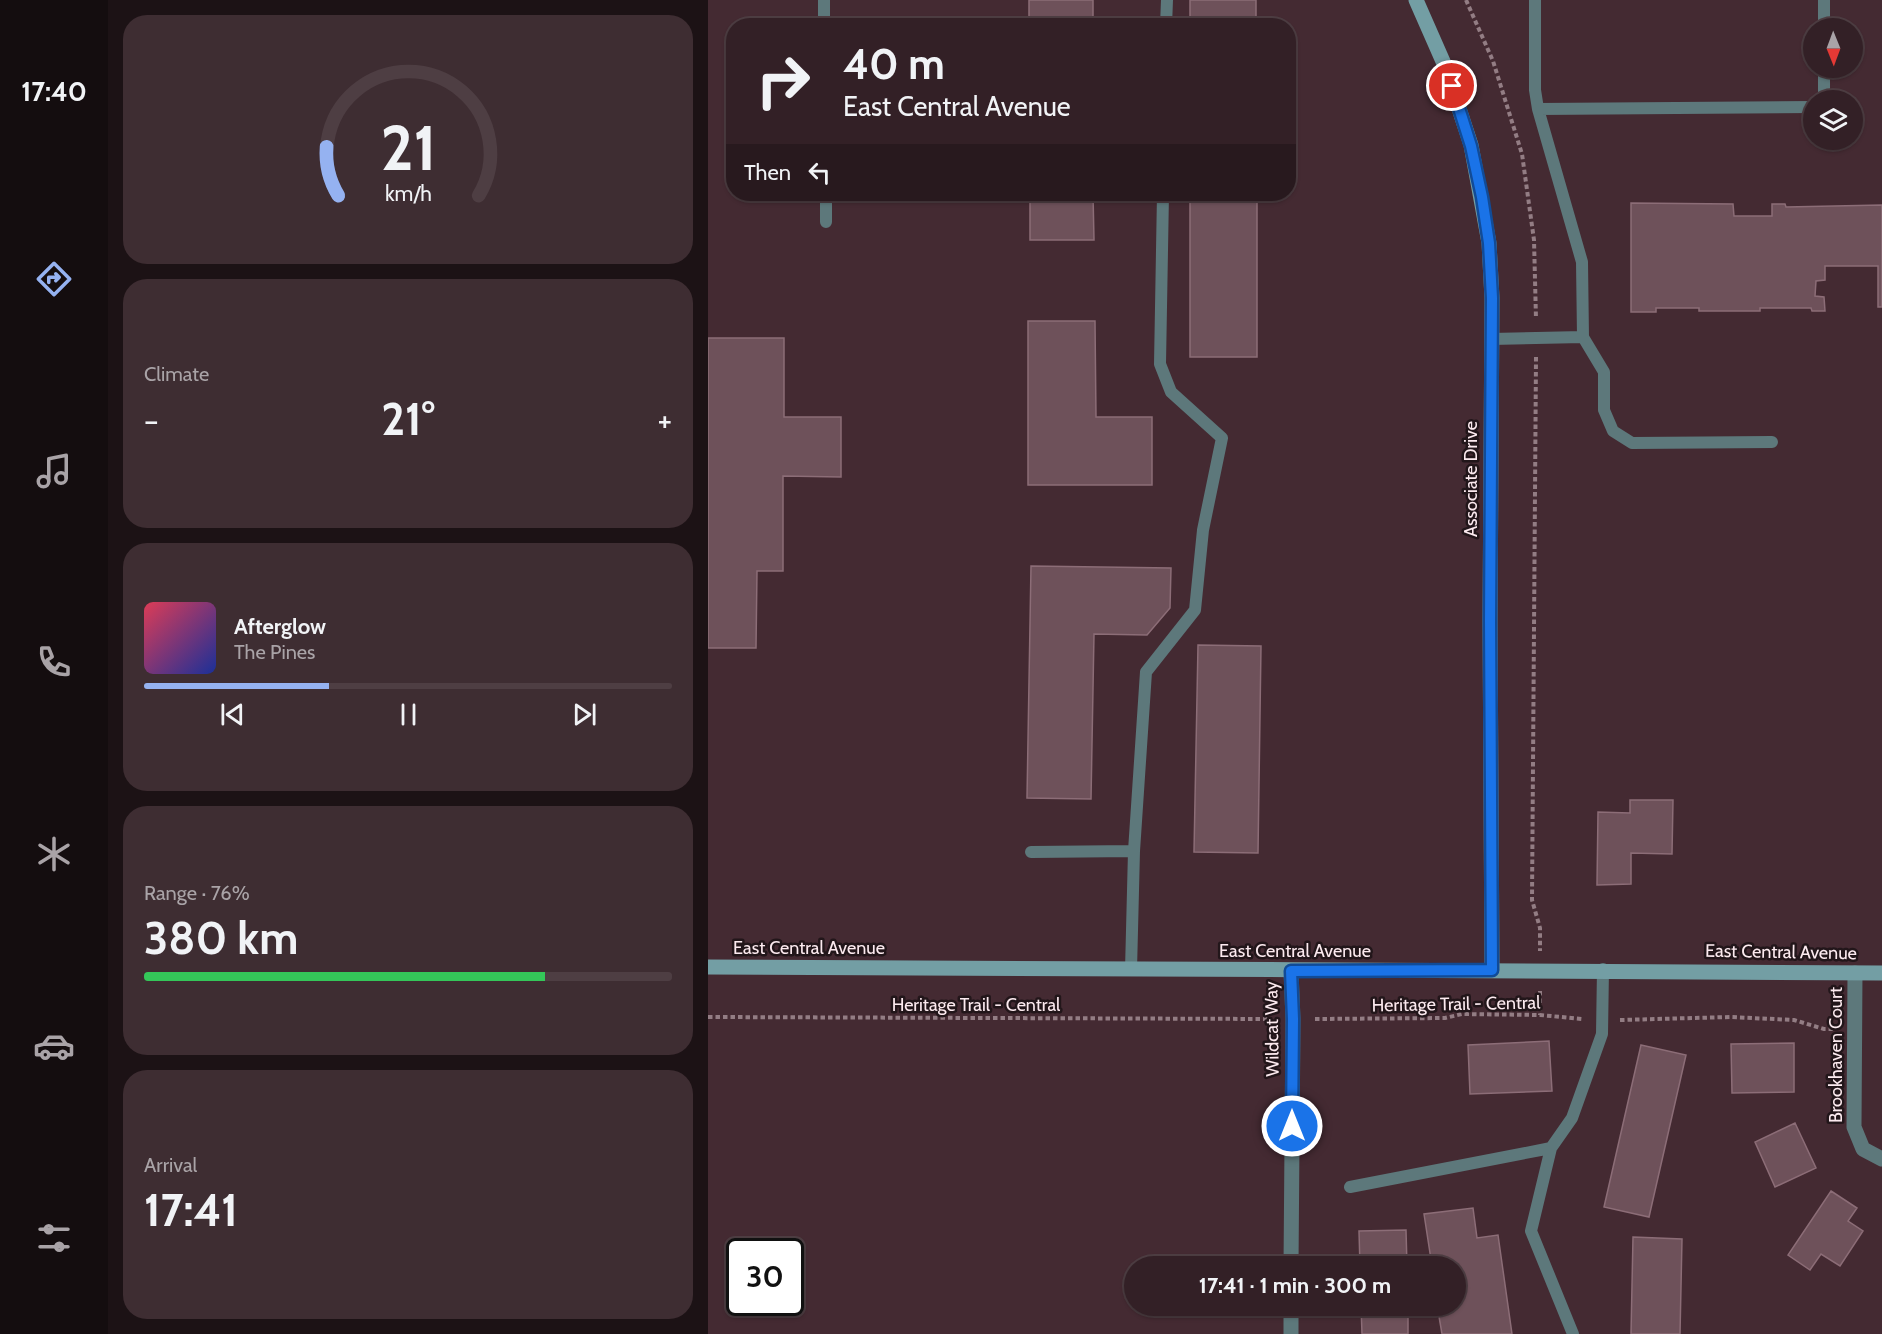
<!DOCTYPE html>
<meta charset="utf-8">
<style>
:root{--surface:#332026;--page:#3e2d32;--text:#f1f3f6;--muted:#a9a3a7;--line:#4e3e43;--accent:#95b2f1}
body{margin:0;font-family:Cabin,sans-serif;background:var(--page);color:var(--text);height:100vh;display:flex;flex-direction:column;font-size:22px;white-space:nowrap}
*{box-sizing:border-box;margin:0}
p{font-size:20px;color:var(--muted)}
.icon{flex:none;width:33px;height:33px;fill:none;stroke:currentColor;stroke-width:2;stroke-linecap:round;stroke-linejoin:round}
.map{position:relative;flex:1;overflow:hidden}
.details{display:flex;flex-direction:column;gap:15px;padding:15px;background:#1c1215;width:600px}
.details>*{flex:none}
.banner{position:absolute;left:18px;top:18px;width:570px;height:183px;border-radius:24px;box-shadow:0 2px 4px #0004,0 0 0 2px var(--line);background:#332026;color:var(--text);overflow:hidden}
.needle{width:39px;rotate:179deg}
.buttons{position:absolute;left:1095px;top:18px;display:grid;gap:12px}
.buttons a{display:grid;place-items:center;width:60px;height:60px;border-radius:50%;background:var(--surface);box-shadow:0 2px 4px #0004,0 0 0 2px var(--line);font-size:30px}
.speed{position:absolute;left:18px;top:1238px;display:flex;gap:12px;font-size:30px;font-weight:700;text-align:center}
.speed>*{display:grid;place-content:center;width:78px;height:78px;border-radius:50%;background:var(--surface);box-shadow:0 2px 4px #0004,0 0 0 2px var(--line);line-height:1}
.speed .limit{border:3px solid #111;border-radius:9px;background:#fff;color:#111}
.pin{position:absolute;display:grid;place-items:center;width:51px;height:51px;color:#fff;margin:-26px;border:3px solid #fff;border-radius:50%;box-shadow:0 2px 6px #0007}
.me{position:absolute;width:66px;margin:-33px;rotate:0deg;stroke-linejoin:round;filter:drop-shadow(0 0 4px #0008)}
.turn{display:flex;align-items:center;gap:21px;height:126px;padding:0 18px;font-size:27px}
.turn .icon{width:78px;height:78px;stroke-width:2.5}
.turn b{display:block;font-size:42px;line-height:51px}
.then{display:flex;align-items:center;height:57px;padding:0 18px;background:#0003;gap:12px;font-size:22px}
.big{font-size:45px;font-weight:800;line-height:1.1}
.details .tile{flex:1;display:flex;flex-direction:column;justify-content:center;gap:9px;min-width:0;padding:0 21px;border-radius:24px;background:var(--page)}
.details .dial{align-items:center;gap:0}
.dial svg{height:156px;overflow:visible;fill:none;stroke:var(--line);stroke-width:7;stroke-linecap:round;text-anchor:middle}
.dial text{fill:var(--text);stroke:none}
.song{display:flex;align-items:center;gap:18px}
.cover{width:72px;height:72px;border-radius:9px;background:linear-gradient(135deg,hsl(350 70% 55%),hsl(230 70% 35%))}
.played{height:6px;border-radius:3px;background:linear-gradient(90deg,var(--accent) 35%,var(--line) 35%)}
.keys{display:flex;justify-content:space-around;direction:ltr}
.heat{display:flex;justify-content:space-between;align-items:center;font-size:33px;direction:ltr}
.charge{height:9px;border-radius:4px;background:linear-gradient(90deg,#34c759 76%,var(--line) 0)}
.trip{position:absolute;left:416px;top:1256px;width:342px;height:60px;border-radius:30px;background:var(--surface);box-shadow:0 2px 4px #0004,0 0 0 2px var(--line);font-weight:800;line-height:60px;text-align:center}
main{display:flex;flex:1;min-height:0}
.tab-bar{display:flex;flex-direction:column;width:108px;justify-content:space-around;align-items:center;background:#140d0f;color:var(--muted)}
.tab-bar .icon{width:42px;height:42px}
.tab-bar .current{color:var(--accent)}
.tab-bar b{font-size:27px;color:var(--text)}
.map>svg:first-child{display:block}
.building{fill:#6e515a;stroke:#8c6d77;stroke-width:1.5}
.lines{fill:none;stroke-linecap:round;stroke-linejoin:round}
.path{stroke:#937d84;stroke-width:4;stroke-dasharray:4.5 3;stroke-linecap:butt}
.lane{stroke:#5d787b;stroke-width:12}
.street{stroke:#5d787b;stroke-width:15}
.secondary{stroke:#739ea4;stroke-width:15}
.route-casing{stroke:#114b97;stroke-width:15}
.route{stroke:#1a73e8;stroke-width:10}
.labels{text-anchor:middle;stroke-width:5;stroke-linejoin:round;paint-order:stroke}
.street-label{font-size:18px;fill:#fceaef;stroke:#22161a}
</style>
<main>
<nav class="tab-bar">
<b>17:40</b>
<svg class="icon current" aria-label="directions" viewBox="0 0 24 24"><path d="M12 3l9 9-9 9-9-9zM9 14v-3h6M13 9l2 2-2 2"/></svg>
<svg class="icon" aria-label="music" viewBox="0 0 24 24"><path d="M9 18V5l10-2v13"/><circle cx="6" cy="18" r="3"/><circle cx="16" cy="16" r="3"/></svg>
<svg class="icon" aria-label="phone" viewBox="0 0 24 24"><path d="M5 4h4l2 5-3 2q2 4 5 5l2-3 5 2v4C11 20 4 13 5 4z"/></svg>
<svg class="icon" aria-label="climate" viewBox="0 0 24 24"><path d="M12 3v18M4 7l16 10M4 17L20 7"/></svg>
<svg class="icon" aria-label="car" viewBox="0 0 24 24"><path d="M5 17H2v-5l4-1 3-4h7l3 4 3 1v5h-3M9 17h6M6 11h13"/><circle cx="7" cy="17" r="2"/><circle cx="17" cy="17" r="2"/></svg>
<svg class="icon" aria-label="filters" viewBox="0 0 24 24"><path d="M4 7h16M4 17h16"/><circle cx="9" cy="7" r="2"/><circle cx="15" cy="17" r="2"/></svg>
</nav>
<section class="details">
<div class="tile dial"><svg viewBox="0 0 100 80">
<path d="M14 69A42 42 0 1 1 86 69"/>
<path d="M14 69A42 42 0 0 1 8 44" stroke="#95b2f1"/>
<text x="50" y="56" font-size="32" font-weight="700">21</text>
<text x="50" y="72" font-size="11">km/h</text>
</svg></div>
<div class="tile"><p>Climate</p>
<div class="heat"><a>−</a><b class="big">21°</b><a>+</a></div>
</div>
<div class="tile">
<div class="song"><i class="cover"></i><div><b>Afterglow</b><p>The Pines</p></div></div>
<div class="played"></div>
<div class="keys"><svg class="icon" aria-label="previous" viewBox="0 0 24 24"><path d="M18 5L8 12l10 7zM5 5v14"/></svg><svg class="icon" aria-label="pause" viewBox="0 0 24 24"><path d="M8 5v14M16 5v14"/></svg><svg class="icon" aria-label="next" viewBox="0 0 24 24"><path d="M6 5l10 7-10 7zM19 5v14"/></svg></div>
</div>
<div class="tile"><p>Range · 76%</p><b class="big">380 km</b><div class="charge"></div></div>
<div class="tile"><p>Arrival</p><b class="big">17:41</b></div>
</section>
<div class="map">
<svg width="1174" height="1334" viewBox="0 0 1174 1334">
<rect width="100%" height="100%" fill="#442a32"/>
<!-- building -->
<path class="building" d="M321 0H385V26H321Z
M482 0H548V26H482Z
M322 194H385L386 240H322Z
M482 194H549V357H482Z
M923 203 1025 204 1026 216H1064V204H1077L1078 207 1174 205V307H1170V266H1117V280L1108 281 1107 296 1116 297 1117 311H1104L1103 308H1052V311H991V308H948V312H923Z
M320 321H387L388 417H444V485H320Z
M0 338H76V417H133V477L75 476V571H49L48 648H0Z
M323 566 463 568 462 608 439 635 386 634 383 799 319 798Z
M490 645 553 646 550 853 486 852Z
M922 800H965L964 854 923 853V884L889 885 890 812 922 813Z
M841 1041 844 1091 762 1094 760 1045Z
M1086 1043V1092L1024 1093 1023 1044Z
M933 1045 978 1055 941 1217 896 1207Z
M1087 1123 1108 1168 1067 1187 1047 1142Z
M1123 1191 1149 1208 1140 1221 1155 1231 1132 1266 1113 1254 1102 1270 1080 1255Z
M765 1208 769 1238 790 1235 804 1334H734L729 1305H747V1266H724L716 1214Z
M698 1230 699 1266H652L651 1231Z
M925 1237 974 1239 972 1334H923Z
M653 1305H700V1334H654Z"/>
<g class="lines">
<!-- path -->
<path class="path" d="M758 0 785 61 814 154 826 240 828 319
M828 357 824 900 832 928V951
M832 991V1015
M0 1017 563 1019
M607 1019 737 1018 754 1014 832 1015 874 1019
M912 1020 1022 1017 1086 1020 1116 1029H1125"/>
<!-- lane -->
<path class="lane" d="M116 0V26
M458 26 459 0
M1116 28V0
M1116 100V68
M830 109 1106 107
M118 222V194
M875 337 896 372V410L905 431 924 443 1064 442
M783 339 875 337 874 262 830 109 827 90V0
M323 852 426 851
M423 970 426 851 438 672 487 610 495 530 514 438 463 392 452 364 455 194
M642 1187 843 1148
M865 1334 823 1231 843 1148 864 1118 894 1034 895 969"/>
<!-- street -->
<path class="street" d="M583 971 585 1019 583 1266
M1147 973 1146 1127 1155 1149 1174 1159
M583 1334V1305"/>
<!-- secondary -->
<path class="secondary" d="M708 0 737 66 763 145 781 243 784 298 782 621 784 970
M0 967C391 970 783 969 1174 973"/>
</g>
<g class="lines">
<defs>
<path id="route" d="M584 1126 585 1019 583 971 784 970 782 621 784 298 781 243 774 197 763 146 744 86"/>
</defs>
<!-- route casing -->
<use href="#route" class="route-casing"/>
<!-- route -->
<use href="#route" class="route"/>
</g>
<g class="labels">
<!-- street labels -->
<g class="street-label">
<text transform="translate(763 479) rotate(-90)" y="6">Associate Drive</text>
<text x="101" y="954">East Central Avenue</text>
<text x="587" y="957">East Central Avenue</text>
<text transform="translate(1073 952) rotate(1)" y="6">East Central Avenue</text>
<text transform="translate(748 1004) rotate(-1)" y="6">Heritage Trail - Central</text>
<text x="268" y="1011">Heritage Trail - Central</text>
<text transform="translate(564 1029) rotate(-91)" y="6">Wildcat Way</text>
<text transform="translate(1128 1055) rotate(-90)" y="6">Brookhaven Court</text>
</g>
</g>
</svg>
<div class="buttons">
<a><svg class="needle" viewBox="-14 -14 28 28"><path d="M0-13l5 13h-10z" fill="#e53935"/><path d="M0 13l5-13h-10z" fill="#a9a3a7"/></svg></a>
<a><svg class="icon" aria-label="layers" viewBox="0 0 24 24"><path d="M12 4l9 5-9 5-9-5zM3 14l9 5 9-5"/></svg></a>
</div>
<div class="speed"><div class="limit">30</div></div>
<div class="pin" style="left:744px;top:86px;background:#d93025"><svg class="icon" aria-label="arrive" viewBox="0 0 24 24"><path d="M6 21V4h12l-3 4 3 4H6"/></svg></div>
<svg class="me" style="left:584px;top:1126px" viewBox="-20 -20 40 40"><circle r="17" fill="#1a73e8" stroke="#fff" stroke-width="3"/><path d="M0-11L8 9 0 5-8 9z" fill="#fff"/></svg>
<div class="trip">17:41 · 1 min · 300 m</div>
<div class="banner">
<div class="turn"><svg class="icon" aria-label="right" viewBox="0 0 24 24"><path d="M7 20v-9h11M14 6l5 5-5 5"/></svg><div><b>40 m</b>East Central Avenue</div></div>
<div class="then">Then<svg class="icon" aria-label="left" viewBox="0 0 24 24"><path d="M17 20v-9H6M10 6l-5 5 5 5"/></svg></div>
</div>
</div>
</main>
